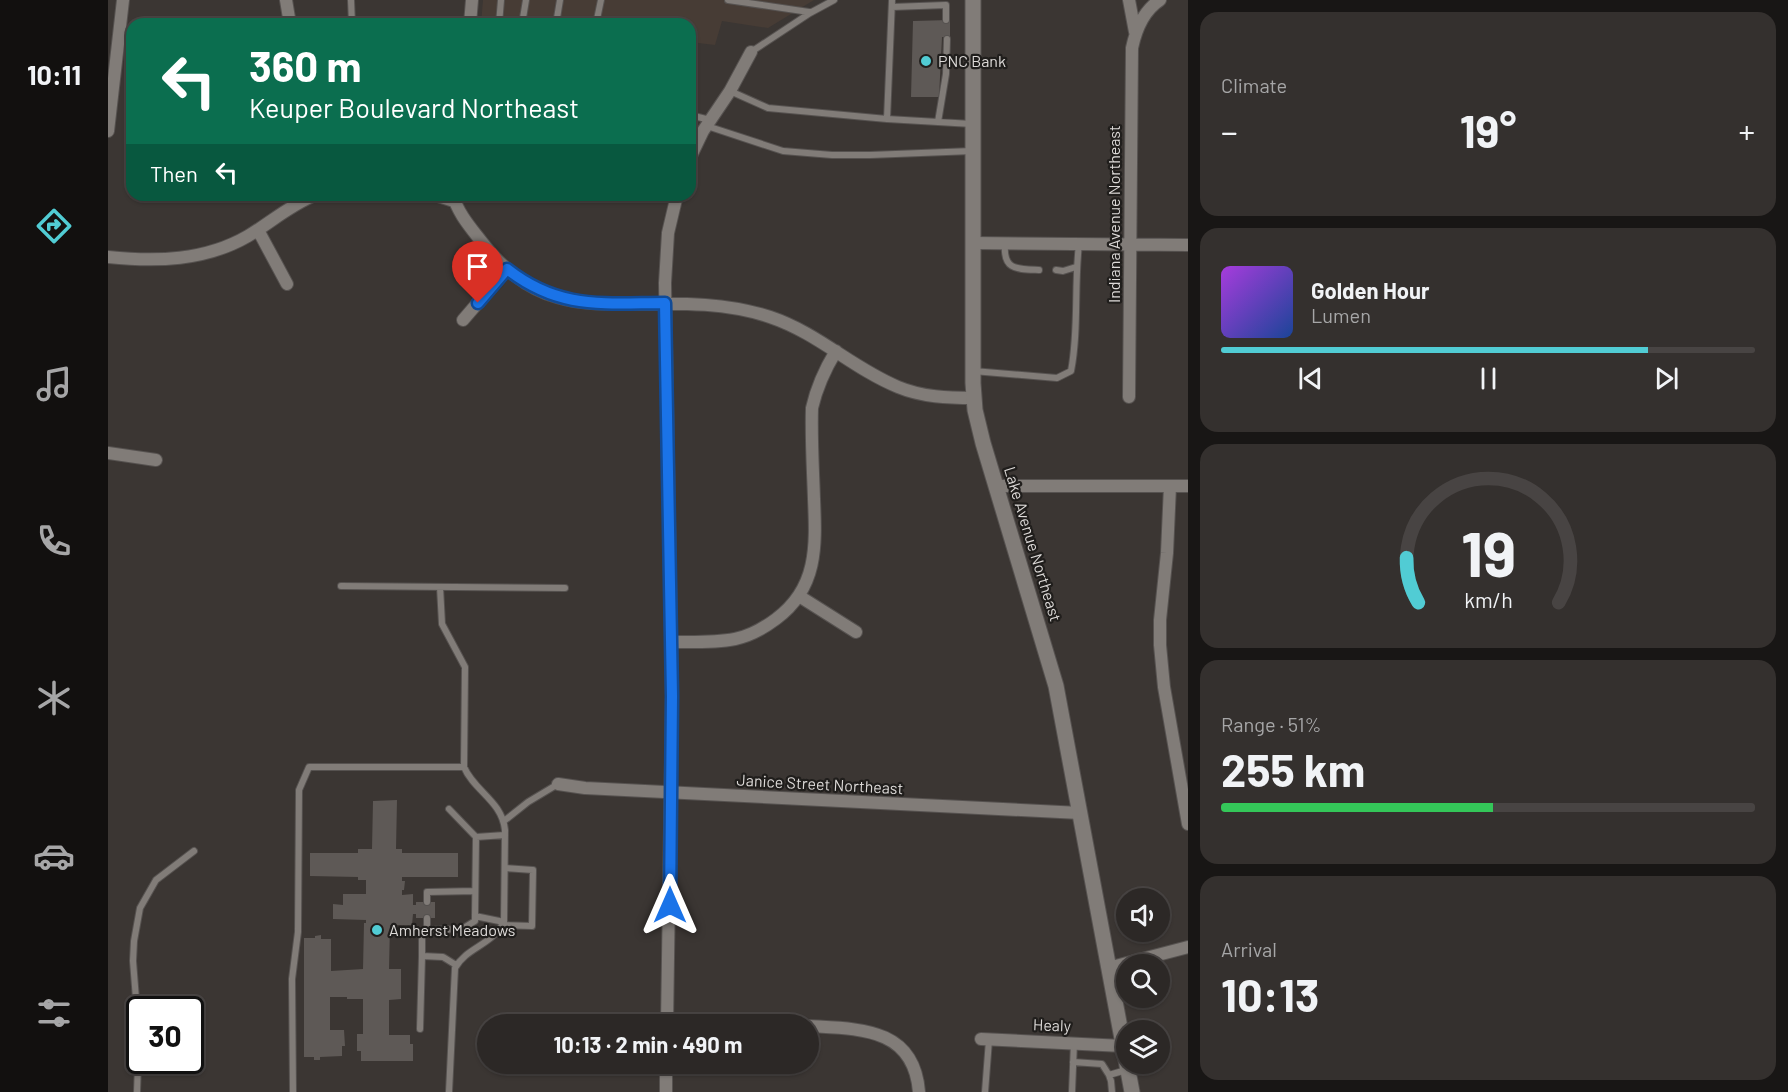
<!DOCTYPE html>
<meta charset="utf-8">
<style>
:root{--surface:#2c2826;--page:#34302e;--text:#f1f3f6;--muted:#a6a6a7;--line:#484443;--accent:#51ccd4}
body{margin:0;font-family:Barlow,sans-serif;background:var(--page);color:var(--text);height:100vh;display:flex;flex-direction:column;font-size:22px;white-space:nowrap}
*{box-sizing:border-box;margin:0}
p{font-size:20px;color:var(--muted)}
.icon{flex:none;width:33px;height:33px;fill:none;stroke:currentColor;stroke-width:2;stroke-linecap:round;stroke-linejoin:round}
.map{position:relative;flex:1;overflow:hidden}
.sheet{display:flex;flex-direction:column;gap:12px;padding:12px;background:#181615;width:600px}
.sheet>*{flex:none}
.top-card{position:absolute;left:18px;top:18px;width:570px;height:183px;border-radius:18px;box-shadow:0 2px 4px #0004,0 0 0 2px var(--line);background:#0b6e4f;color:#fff;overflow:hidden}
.tools{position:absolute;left:1008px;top:888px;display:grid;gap:12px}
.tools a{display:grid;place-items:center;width:54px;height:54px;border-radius:50%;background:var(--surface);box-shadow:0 2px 4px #0004,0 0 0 2px var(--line);font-size:30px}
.speed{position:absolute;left:18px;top:996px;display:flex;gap:12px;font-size:30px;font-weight:700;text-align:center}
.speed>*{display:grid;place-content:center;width:78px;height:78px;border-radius:50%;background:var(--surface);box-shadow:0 2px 4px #0004,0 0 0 2px var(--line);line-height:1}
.speed .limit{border:3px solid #111;border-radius:9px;background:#fff;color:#111}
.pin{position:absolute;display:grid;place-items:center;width:51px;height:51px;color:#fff;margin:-62px -26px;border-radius:50% 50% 50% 0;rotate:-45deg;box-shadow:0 0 6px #0007}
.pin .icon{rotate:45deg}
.me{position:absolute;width:66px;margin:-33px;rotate:0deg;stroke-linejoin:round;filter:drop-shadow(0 0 4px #0008)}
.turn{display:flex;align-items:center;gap:21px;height:126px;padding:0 24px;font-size:27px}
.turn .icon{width:78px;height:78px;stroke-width:2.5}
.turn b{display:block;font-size:42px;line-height:51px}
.then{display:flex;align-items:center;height:57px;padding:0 24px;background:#0003;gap:12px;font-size:22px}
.big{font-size:45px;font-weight:700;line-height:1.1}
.sheet .tile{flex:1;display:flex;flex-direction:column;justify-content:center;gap:9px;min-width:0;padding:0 21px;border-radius:18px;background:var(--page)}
.sheet .dial{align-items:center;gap:0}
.dial svg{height:156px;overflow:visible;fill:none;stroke:var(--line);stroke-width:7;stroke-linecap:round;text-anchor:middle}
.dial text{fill:var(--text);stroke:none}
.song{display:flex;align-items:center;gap:18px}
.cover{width:72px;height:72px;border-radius:9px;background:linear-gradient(135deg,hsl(280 70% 55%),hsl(220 70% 35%))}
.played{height:6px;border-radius:3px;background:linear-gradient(90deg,var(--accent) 80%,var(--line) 80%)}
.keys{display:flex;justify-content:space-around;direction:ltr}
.heat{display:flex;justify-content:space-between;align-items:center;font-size:33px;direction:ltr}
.charge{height:9px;border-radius:4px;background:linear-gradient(90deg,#34c759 51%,var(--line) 0)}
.trip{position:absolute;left:369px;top:1014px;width:342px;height:60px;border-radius:30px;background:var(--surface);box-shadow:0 2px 4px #0004,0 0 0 2px var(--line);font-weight:700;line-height:60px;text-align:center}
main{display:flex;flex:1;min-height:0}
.menu{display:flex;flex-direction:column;width:108px;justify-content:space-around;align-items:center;background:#12100f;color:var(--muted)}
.menu .icon{width:42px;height:42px}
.menu .on{color:var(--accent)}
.menu b{font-size:27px;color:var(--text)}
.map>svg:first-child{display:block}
.built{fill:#473c35}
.building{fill:#5e5956}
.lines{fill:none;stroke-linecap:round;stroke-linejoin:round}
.service-casing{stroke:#565250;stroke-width:8}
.minor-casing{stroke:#565250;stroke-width:14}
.tertiary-casing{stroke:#565250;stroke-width:17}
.service{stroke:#817c78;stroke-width:6}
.minor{stroke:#817c78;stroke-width:12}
.tertiary{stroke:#817c78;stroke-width:15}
.route-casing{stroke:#114b97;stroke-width:15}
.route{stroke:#1a73e8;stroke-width:10}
.poi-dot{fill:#51ccd4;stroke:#201e1c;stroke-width:2}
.labels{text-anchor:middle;stroke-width:4.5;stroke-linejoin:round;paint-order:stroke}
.poi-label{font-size:16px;fill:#dddad8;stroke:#201e1c;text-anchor:start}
.street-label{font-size:16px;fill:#dddad8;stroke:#201e1c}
</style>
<main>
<nav class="menu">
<b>10:11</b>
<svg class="icon on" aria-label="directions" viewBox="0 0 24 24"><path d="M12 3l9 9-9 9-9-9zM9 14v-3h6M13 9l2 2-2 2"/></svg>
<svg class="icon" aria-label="music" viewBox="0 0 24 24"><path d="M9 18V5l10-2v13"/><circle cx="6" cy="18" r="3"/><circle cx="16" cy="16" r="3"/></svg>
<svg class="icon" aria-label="phone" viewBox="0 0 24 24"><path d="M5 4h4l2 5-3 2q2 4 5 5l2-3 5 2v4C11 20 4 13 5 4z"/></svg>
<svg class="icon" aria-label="climate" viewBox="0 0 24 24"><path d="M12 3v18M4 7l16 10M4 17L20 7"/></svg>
<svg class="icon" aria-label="car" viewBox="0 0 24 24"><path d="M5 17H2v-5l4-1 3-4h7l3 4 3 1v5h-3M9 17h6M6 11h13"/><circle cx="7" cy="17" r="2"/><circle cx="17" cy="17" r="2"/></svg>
<svg class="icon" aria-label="filters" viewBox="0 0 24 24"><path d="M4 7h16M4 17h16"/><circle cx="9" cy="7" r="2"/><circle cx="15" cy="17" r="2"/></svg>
</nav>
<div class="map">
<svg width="1080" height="1092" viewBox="0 0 1080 1092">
<rect width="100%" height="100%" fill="#3b3633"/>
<!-- built -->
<path class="built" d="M375 0H706L660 28 614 21 607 45 582 42V24H373Z"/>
<!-- building -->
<path class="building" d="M842 20V37H834L831 97H803L805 21Z
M289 800 288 849H294V853H350V877H294V881H297L296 890H294V895L305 894V905H308V902H327V918H308V914H305L304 925H282L281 969H293V999L281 1000V1035H302V1044H305V1061H253V1051H249V1034H255V999H239V997H222V1030H236L237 1046H234V1056L212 1057V1060H206V1057H196V938H207V936L213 935V939H223V971L255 969 256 923H258V920L225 919V904L235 905V894H258V880H250V877L202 876V853H250V849H264L265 801Z"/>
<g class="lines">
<defs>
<path id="service" d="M243 0 244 24
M620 0 701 12
M784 0 779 119 864 124
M784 7 838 5V20
M391 24 393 0
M414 24 418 0
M448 24 452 0
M488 24 493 0
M643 52 702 13 726 0
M622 91 660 108 779 119
M582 115 602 120
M830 122 838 74 839 39
M599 126 675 151 724 155H762L864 151
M897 244C895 270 908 269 931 270
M948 270 955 271 968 267
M865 371 949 378 963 371C971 329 966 286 971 244
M233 586 457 588
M332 587 334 624 357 667 356 767C366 791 394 801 397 830L396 922C383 946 359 947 347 968L341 1092
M341 809 368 837
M396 821 420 802 450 784
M319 902V892L367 891
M367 916 368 837 397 835
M394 925 424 926 425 870 398 868
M319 930V918
M348 965 335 957 314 956V936L319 930 354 929 367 921V916L396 922
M312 1029 314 956
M965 1062 994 1064 1001 1075
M29 1092 31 1037 25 961 26 941 32 908 48 880 86 851
M185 1092 184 979 190 932 191 790 201 767H356
M877 1092 881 1040
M964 1092 966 1042
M1004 1092 1003 1081 1001 1075 1018 1070"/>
<path id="minor" d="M178 0 182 24
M1021 0 1027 32
M362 24 364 0
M0 131 15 0
M582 158 595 131 622 91 643 52
M327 195 346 201
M345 195C349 212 363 228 373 241 392 266 419 289 449 297 476 305 504 304 531 304 575 303 620 303 662 317 710 333 744 368 790 387 814 397 840 398 866 398
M150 230 179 284
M865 243 1080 245
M0 257C48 262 97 261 140 236 162 223 182 205 207 195
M355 320 399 269
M1021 397 1024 48C1028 29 1035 11 1052 0
M0 453 48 460
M888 486H1080
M1062 486 1059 553 1052 620V645L1056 687 1080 824
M691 596 748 632
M563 642C584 642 606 643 627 639 642 636 656 628 668 619 710 588 708 546 706 499 705 469 703 438 704 408 709 386 717 369 728 351
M450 784 477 788 972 813
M1000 968 1080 947
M559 1022 659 1024
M559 1024 564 696 557 283 560 233 569 195
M700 1026C751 1029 806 1027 811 1092
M873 1039 1015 1046
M558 1092V1064"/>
<path id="tertiary" d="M865 0V383L867 410 875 443 948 686 1024 1092"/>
</defs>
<!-- service casing -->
<use href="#service" class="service-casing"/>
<!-- minor casing -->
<use href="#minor" class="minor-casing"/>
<!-- tertiary casing -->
<use href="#tertiary" class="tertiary-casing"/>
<!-- service -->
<use href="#service" class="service"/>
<!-- minor -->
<use href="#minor" class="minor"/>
<!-- tertiary -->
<use href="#tertiary" class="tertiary"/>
</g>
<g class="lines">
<defs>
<path id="route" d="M370 303 399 269C451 310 495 303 557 303L564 696 562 905"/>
</defs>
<!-- route casing -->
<use href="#route" class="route-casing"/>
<!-- route -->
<use href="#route" class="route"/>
</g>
<!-- markers -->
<g class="poi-dot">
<circle cx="818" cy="61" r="6"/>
<circle cx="269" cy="930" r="6"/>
</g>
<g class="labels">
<!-- poi labels -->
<g class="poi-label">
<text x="830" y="67">PNC Bank</text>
<text x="281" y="936">Amherst Meadows</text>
</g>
<!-- street labels -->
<g class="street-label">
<text transform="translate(1006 214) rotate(-90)" y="6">Indiana Avenue Northeast</text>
<text transform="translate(925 544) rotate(73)" y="6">Lake Avenue Northeast</text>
<text transform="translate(712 784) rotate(3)" y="6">Janice Street Northeast</text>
<text transform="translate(944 1025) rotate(2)" y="6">Healy</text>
</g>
</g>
</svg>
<div class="tools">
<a><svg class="icon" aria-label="sound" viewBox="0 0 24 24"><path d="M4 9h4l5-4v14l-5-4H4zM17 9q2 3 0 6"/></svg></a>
<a><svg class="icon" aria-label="search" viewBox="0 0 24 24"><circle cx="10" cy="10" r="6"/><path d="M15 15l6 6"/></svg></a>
<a><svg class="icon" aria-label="layers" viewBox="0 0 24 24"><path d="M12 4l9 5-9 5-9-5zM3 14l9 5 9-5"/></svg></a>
</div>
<div class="speed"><div class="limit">30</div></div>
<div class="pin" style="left:370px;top:303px;background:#d93025"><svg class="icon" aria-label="arrive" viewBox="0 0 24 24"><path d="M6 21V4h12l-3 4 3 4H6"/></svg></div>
<svg class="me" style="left:562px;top:905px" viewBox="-20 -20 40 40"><path d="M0-17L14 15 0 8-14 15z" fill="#1a73e8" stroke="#fff" stroke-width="4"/></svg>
<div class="trip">10:13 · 2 min · 490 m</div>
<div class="top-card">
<div class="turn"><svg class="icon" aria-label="left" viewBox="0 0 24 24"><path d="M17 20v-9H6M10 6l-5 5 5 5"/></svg><div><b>360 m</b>Keuper Boulevard Northeast</div></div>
<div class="then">Then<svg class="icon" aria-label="left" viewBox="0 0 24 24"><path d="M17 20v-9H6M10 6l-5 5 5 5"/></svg></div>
</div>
</div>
<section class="sheet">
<div class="tile"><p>Climate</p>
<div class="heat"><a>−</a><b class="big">19°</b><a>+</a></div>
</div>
<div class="tile">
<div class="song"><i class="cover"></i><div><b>Golden Hour</b><p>Lumen</p></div></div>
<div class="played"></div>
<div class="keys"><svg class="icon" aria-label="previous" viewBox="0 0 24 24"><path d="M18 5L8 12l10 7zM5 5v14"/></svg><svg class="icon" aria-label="pause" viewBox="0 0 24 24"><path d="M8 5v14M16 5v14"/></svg><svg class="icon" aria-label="next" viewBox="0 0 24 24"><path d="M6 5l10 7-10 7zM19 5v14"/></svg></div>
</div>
<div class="tile dial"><svg viewBox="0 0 100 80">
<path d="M14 69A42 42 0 1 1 86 69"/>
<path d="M14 69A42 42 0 0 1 8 46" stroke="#51ccd4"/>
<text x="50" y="56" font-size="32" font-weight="700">19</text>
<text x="50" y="72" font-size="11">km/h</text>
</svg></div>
<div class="tile"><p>Range · 51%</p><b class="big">255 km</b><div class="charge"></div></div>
<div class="tile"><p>Arrival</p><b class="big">10:13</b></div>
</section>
</main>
